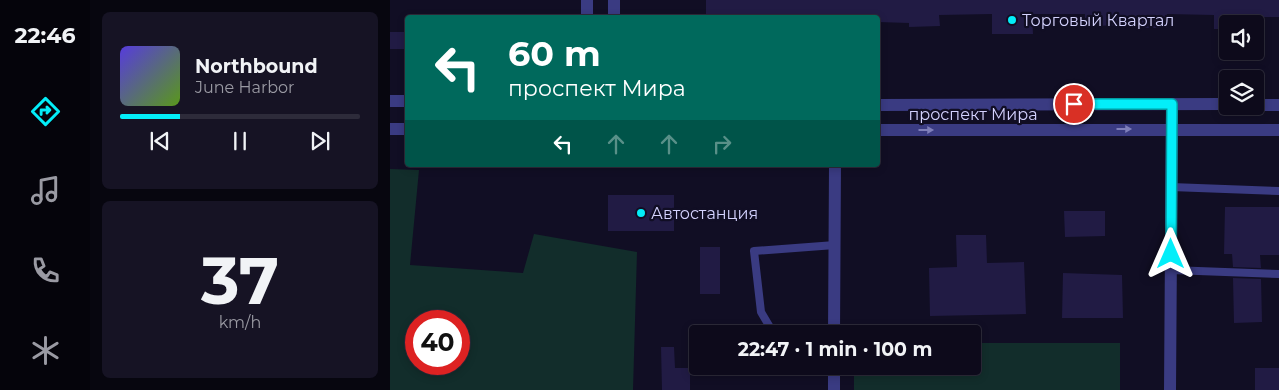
<!DOCTYPE html>
<meta charset="utf-8">
<style>
:root{--surface:#0d0a1b;--page:#161324;--text:#f1f3f6;--muted:#9a9aa3;--line:#2d2b3a;--accent:#03eef9}
body{margin:0;font-family:Montserrat,sans-serif;background:var(--page);color:var(--text);height:100vh;display:flex;flex-direction:column;font-size:19px;white-space:nowrap}
*{box-sizing:border-box;margin:0}
p{font-size:16px;color:var(--muted)}
.icon{flex:none;width:28px;height:28px;fill:none;stroke:currentColor;stroke-width:2;stroke-linecap:round;stroke-linejoin:round}
.map{position:relative;flex:1;overflow:hidden}
.sheet{display:flex;flex-direction:column;gap:12px;padding:12px;background:#07060f;width:300px}
.sheet>*{flex:none}
.hud{position:absolute;left:15px;top:15px;width:475px;height:152px;border-radius:5px;box-shadow:0 2px 8px #0003,0 0 0 1px var(--line);background:#00695c;color:#fff;overflow:hidden}
.buttons{position:absolute;left:829px;top:15px;display:grid;gap:10px}
.buttons a{display:grid;place-items:center;width:45px;height:45px;border-radius:5px;background:var(--surface);box-shadow:0 2px 8px #0003,0 0 0 1px var(--line);font-size:25px}
.speed{position:absolute;left:15px;top:310px;display:flex;gap:10px;font-size:25px;font-weight:700;text-align:center}
.speed>*{display:grid;place-content:center;width:65px;height:65px;border-radius:50%;background:var(--surface);box-shadow:0 2px 8px #0003,0 0 0 1px var(--line);line-height:1}
.speed .limit{border:8px solid #d22;background:#fff;color:#111}
.pin{position:absolute;display:grid;place-items:center;width:42px;height:42px;color:#fff;margin:-21px;border:2px solid #fff;border-radius:50%;box-shadow:0 1px 5px #0007}
.me{position:absolute;width:55px;margin:-28px;rotate:0deg;stroke-linejoin:round;filter:drop-shadow(0 0 4px #0008)}
.turn{display:flex;align-items:center;gap:18px;height:105px;padding:0 20px;font-size:22px}
.turn .icon{width:65px;height:65px;stroke-width:2.5}
.turn b{display:block;font-size:35px;line-height:42px}
.lanes{display:flex;align-items:center;height:48px;padding:0 20px;background:#0003;justify-content:center;gap:25px;direction:ltr}
.lanes .off{opacity:.35}
.sheet .widget{flex:1;display:flex;flex-direction:column;justify-content:center;gap:8px;min-width:0;padding:0 18px;border-radius:8px;background:var(--page)}
.sheet .dial{align-items:center;gap:0}
.dial b{font-size:65px;line-height:1}
.song{display:flex;align-items:center;gap:15px}
.cover{width:60px;height:60px;border-radius:8px;background:linear-gradient(135deg,hsl(250 70% 55%),hsl(90 70% 35%))}
.played{height:5px;border-radius:2px;background:linear-gradient(90deg,var(--accent) 25%,var(--line) 25%)}
.keys{display:flex;justify-content:space-around;direction:ltr}
.trip{position:absolute;left:299px;top:325px;width:292px;height:50px;border-radius:5px;background:var(--surface);box-shadow:0 2px 8px #0003,0 0 0 1px var(--line);font-weight:700;line-height:50px;text-align:center}
main{display:flex;flex:1;min-height:0}
.tabs{display:flex;flex-direction:column;width:90px;justify-content:space-around;align-items:center;background:#05040b;color:var(--muted)}
.tabs .icon{width:35px;height:35px}
.tabs .selected{color:var(--accent)}
.tabs b{font-size:22px;color:var(--text)}
.map>svg:first-child{display:block}
.green{fill:#122d2b;fill-rule:evenodd}
.building{fill:#211b44}
.lines{fill:none;stroke-linecap:round;stroke-linejoin:round}
.service{stroke:#3a3b82;stroke-width:8}
.minor{stroke:#3a3b82;stroke-width:12}
.tertiary{stroke:#3a3b82;stroke-width:12}
.oneway{fill:#7f7fba}
.route-casing{stroke:#029ba2;stroke-width:12}
.route{stroke:#03eef9;stroke-width:9}
.poi-dot{fill:#03eef9;stroke:#110e24;stroke-width:2}
.labels{text-anchor:middle;stroke-width:4.5;stroke-linejoin:round;paint-order:stroke}
.poi-label{font-size:16px;fill:#d4d2fe;stroke:#110e24;text-anchor:start}
.street-label{font-size:16px;fill:#d4d2fe;stroke:#110e24}
</style>
<main>
<nav class="tabs">
<b>22:46</b>
<svg class="icon selected" aria-label="directions" viewBox="0 0 24 24"><path d="M12 3l9 9-9 9-9-9zM9 14v-3h6M13 9l2 2-2 2"/></svg>
<svg class="icon" aria-label="music" viewBox="0 0 24 24"><path d="M9 18V5l10-2v13"/><circle cx="6" cy="18" r="3"/><circle cx="16" cy="16" r="3"/></svg>
<svg class="icon" aria-label="phone" viewBox="0 0 24 24"><path d="M5 4h4l2 5-3 2q2 4 5 5l2-3 5 2v4C11 20 4 13 5 4z"/></svg>
<svg class="icon" aria-label="climate" viewBox="0 0 24 24"><path d="M12 3v18M4 7l16 10M4 17L20 7"/></svg>
</nav>
<section class="sheet">
<div class="widget">
<div class="song"><i class="cover"></i><div><b>Northbound</b><p>June Harbor</p></div></div>
<div class="played"></div>
<div class="keys"><svg class="icon" aria-label="previous" viewBox="0 0 24 24"><path d="M18 5L8 12l10 7zM5 5v14"/></svg><svg class="icon" aria-label="pause" viewBox="0 0 24 24"><path d="M8 5v14M16 5v14"/></svg><svg class="icon" aria-label="next" viewBox="0 0 24 24"><path d="M6 5l10 7-10 7zM19 5v14"/></svg></div>
</div>
<div class="widget dial"><b>37</b><p>km/h</p></div>
</section>
<div class="map">
<svg width="889" height="390" viewBox="0 0 889 390">
<rect width="100%" height="100%" fill="#110e24"/>
<!-- green -->
<path class="green" d="M0 169 29 170 20 265 133 273 144 234 247 252 243 390H0ZM26 321H69V364H26Z
M583 343H730V390H464V366H582Z"/>
<!-- building -->
<path class="building" d="M316 0H889V17H853L852 24H838V29H824V15L777 14V28H746V25L695 26V14H642L643 34H602V14L549 15 550 26 519 27V23L488 22V18H316Z
M0 32H14V49H0Z
M218 195H284V231H218Z
M835 207H889V255H870L871 268 843 267 842 254H834Z
M674 211H715V236L675 237Z
M566 235H596L597 263 634 262 636 314 540 316 539 268 567 267Z
M310 247H330V294H310Z
M673 273 732 275 733 318H672Z
M843 278 871 279 872 322 844 323Z
M271 347H284L285 368H300V390H272Z
M865 368H889V390H865Z"/>
<g class="lines">
<!-- service -->
<path class="service" d="M781 187 889 191
M781 270 889 274
M384 334 371 312 364 251 445 245"/>
<!-- minor -->
<path class="minor" d="M444 334 445 165
M444 390V366"/>
<!-- tertiary -->
<path class="tertiary" d="M197 18V0
M224 18V0
M0 101H18
M488 105 838 104
M865 105H889
M0 129H18
M488 130H889
M780 390 782 104"/>
</g>
<!-- one-way arrows -->
<defs><path id="oneway-solid" d="M-6-.8H1V-3.2L6.5 0L1 3.2V.8H-6Z" transform="scale(1.25)"/></defs>
<g class="oneway">
<use href="#oneway-solid" transform="translate(734 129)"/>
<use href="#oneway-solid" transform="translate(536 130)"/>
</g>
<g class="lines">
<defs>
<path id="route" d="M684 104H782L781 254"/>
</defs>
<!-- route casing -->
<use href="#route" class="route-casing"/>
<!-- route -->
<use href="#route" class="route"/>
</g>
<!-- markers -->
<g class="poi-dot">
<circle cx="622" cy="20" r="5"/>
<circle cx="251" cy="213" r="5"/>
</g>
<g class="labels">
<!-- poi labels -->
<g class="poi-label">
<text x="632" y="26">Торговый Квартал</text>
<text x="261" y="219">Автостанция</text>
</g>
<!-- street labels -->
<g class="street-label">
<text x="583" y="120">проспект Мира</text>
</g>
</g>
</svg>
<div class="buttons">
<a><svg class="icon" aria-label="sound" viewBox="0 0 24 24"><path d="M4 9h4l5-4v14l-5-4H4zM17 9q2 3 0 6"/></svg></a>
<a><svg class="icon" aria-label="layers" viewBox="0 0 24 24"><path d="M12 4l9 5-9 5-9-5zM3 14l9 5 9-5"/></svg></a>
</div>
<div class="speed"><div class="limit">40</div></div>
<div class="pin" style="left:684px;top:104px;background:#d93025"><svg class="icon" aria-label="arrive" viewBox="0 0 24 24"><path d="M6 21V4h12l-3 4 3 4H6"/></svg></div>
<svg class="me" style="left:781px;top:254px" viewBox="-20 -20 40 40"><path d="M0-17L14 15 0 8-14 15z" fill="#03eef9" stroke="#fff" stroke-width="4"/></svg>
<div class="trip">22:47 · 1 min · 100 m</div>
<div class="hud">
<div class="turn"><svg class="icon" aria-label="left" viewBox="0 0 24 24"><path d="M17 20v-9H6M10 6l-5 5 5 5"/></svg><div><b>60 m</b>проспект Мира</div></div>
<div class="lanes"><svg class="icon" aria-label="left" viewBox="0 0 24 24"><path d="M17 20v-9H6M10 6l-5 5 5 5"/></svg><svg class="icon off" aria-label="ahead" viewBox="0 0 24 24"><path d="M12 20V5M6 11l6-6 6 6"/></svg><svg class="icon off" aria-label="ahead" viewBox="0 0 24 24"><path d="M12 20V5M6 11l6-6 6 6"/></svg><svg class="icon off" aria-label="right" viewBox="0 0 24 24"><path d="M7 20v-9h11M14 6l5 5-5 5"/></svg></div>
</div>
</div>
</main>
